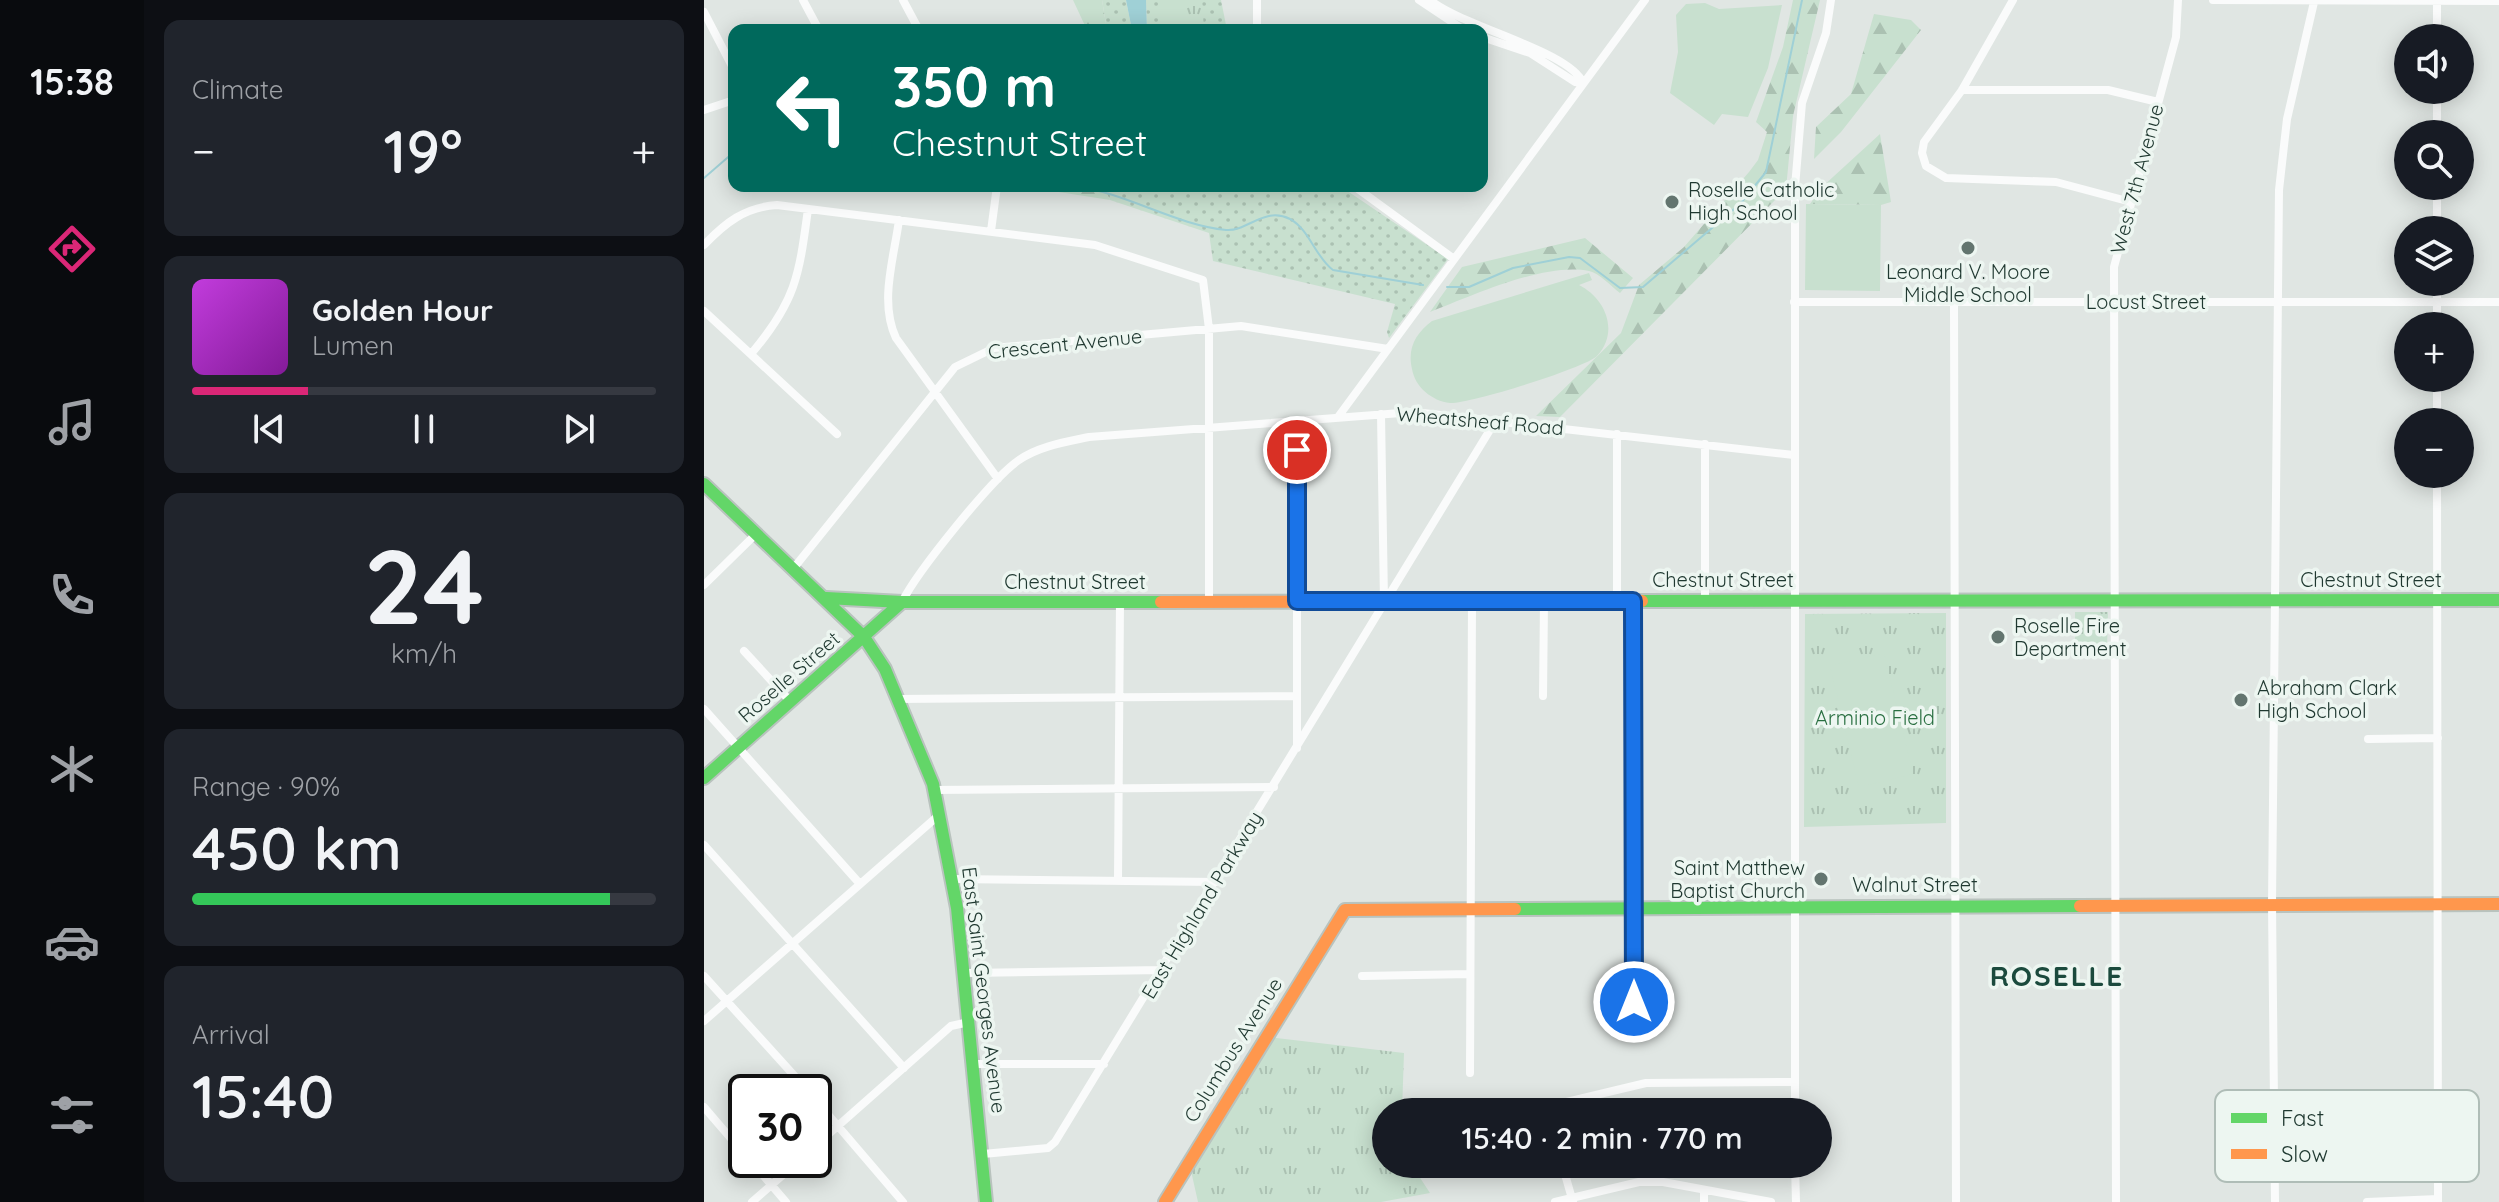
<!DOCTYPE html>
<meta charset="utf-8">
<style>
:root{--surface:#171b24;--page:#20242c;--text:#f1f3f6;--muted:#9ea1a6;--line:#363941;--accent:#db2777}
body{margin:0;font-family:Quicksand,sans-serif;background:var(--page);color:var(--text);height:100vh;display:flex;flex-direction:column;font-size:30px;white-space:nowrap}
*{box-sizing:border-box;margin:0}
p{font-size:26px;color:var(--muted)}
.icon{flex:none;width:44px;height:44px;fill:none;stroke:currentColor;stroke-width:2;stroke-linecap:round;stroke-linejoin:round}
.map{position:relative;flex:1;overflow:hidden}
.panel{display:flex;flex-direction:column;gap:20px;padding:20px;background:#0d0f14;width:560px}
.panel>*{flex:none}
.guide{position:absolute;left:24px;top:24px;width:760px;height:168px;border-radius:16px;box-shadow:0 4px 20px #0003;background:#00695c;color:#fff;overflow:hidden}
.tools{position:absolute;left:1690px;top:24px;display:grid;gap:16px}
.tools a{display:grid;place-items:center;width:80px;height:80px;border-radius:50%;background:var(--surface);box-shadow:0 4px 20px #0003;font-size:40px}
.speed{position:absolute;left:24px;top:1074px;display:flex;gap:16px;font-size:40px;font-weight:700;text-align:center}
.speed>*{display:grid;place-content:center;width:104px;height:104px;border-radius:50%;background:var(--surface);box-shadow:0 4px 20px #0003;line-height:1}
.speed .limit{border:4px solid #111;border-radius:12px;background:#fff;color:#111}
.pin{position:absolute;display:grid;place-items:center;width:68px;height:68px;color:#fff;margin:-34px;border:4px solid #fff;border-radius:50%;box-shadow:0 2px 8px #0007}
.me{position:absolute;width:88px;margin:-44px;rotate:0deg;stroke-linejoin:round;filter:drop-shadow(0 0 6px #0008)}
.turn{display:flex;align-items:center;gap:28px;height:168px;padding:0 32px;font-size:36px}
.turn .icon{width:104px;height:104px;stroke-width:2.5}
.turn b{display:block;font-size:56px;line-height:68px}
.big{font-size:60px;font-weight:600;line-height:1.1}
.panel .widget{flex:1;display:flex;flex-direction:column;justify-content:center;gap:12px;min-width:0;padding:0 28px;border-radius:16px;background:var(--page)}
.panel .dial{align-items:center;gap:0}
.dial b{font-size:104px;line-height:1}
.song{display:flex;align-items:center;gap:24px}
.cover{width:96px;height:96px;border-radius:12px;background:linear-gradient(135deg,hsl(290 70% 55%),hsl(290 70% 35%))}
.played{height:8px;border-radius:4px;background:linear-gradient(90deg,var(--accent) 25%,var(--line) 25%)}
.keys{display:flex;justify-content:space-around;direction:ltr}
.heat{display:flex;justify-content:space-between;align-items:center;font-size:44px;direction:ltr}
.charge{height:12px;border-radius:6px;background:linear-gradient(90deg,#34c759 90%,var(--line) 0)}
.trip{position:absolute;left:668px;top:1098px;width:460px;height:80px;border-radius:40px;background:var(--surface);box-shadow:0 4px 20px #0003;font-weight:600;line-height:80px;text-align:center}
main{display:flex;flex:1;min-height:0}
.dock{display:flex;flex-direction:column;width:144px;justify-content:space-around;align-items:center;background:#090b0e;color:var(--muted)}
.dock .icon{width:56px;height:56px}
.dock .active{color:var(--accent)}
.dock b{font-size:36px;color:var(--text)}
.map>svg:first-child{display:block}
.grass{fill:url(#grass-dots)}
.forest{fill:url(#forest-firs)}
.park{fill:url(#park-tufts)}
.pitch{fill:#c8e0cf}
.water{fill:#9fd0d6}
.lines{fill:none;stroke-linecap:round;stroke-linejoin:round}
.stream{stroke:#9fd0d6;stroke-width:2}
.fast-casing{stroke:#b9c3be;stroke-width:16}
.slow-casing{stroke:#b9c3be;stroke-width:16}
.street{stroke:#fafbfb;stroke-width:8}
.fast{stroke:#63d668;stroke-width:12}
.slow{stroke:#ff974d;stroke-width:12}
.route-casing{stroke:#114b97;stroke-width:20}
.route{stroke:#1a73e8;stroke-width:14}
.poi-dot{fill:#63756f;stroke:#edf6f1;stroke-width:3}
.labels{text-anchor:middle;stroke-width:7;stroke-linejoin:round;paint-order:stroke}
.street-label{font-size:20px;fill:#1f3830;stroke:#edf6f1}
.poi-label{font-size:20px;fill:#1f3830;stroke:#edf6f1;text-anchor:start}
.park-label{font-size:20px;fill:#296f41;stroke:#edf6f1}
.district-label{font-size:28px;font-weight:bold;letter-spacing:2px;fill:#1b4a3d;stroke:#edf6f1}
.key{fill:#edf6f1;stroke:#afbdb7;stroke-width:2}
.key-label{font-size:22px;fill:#1f3830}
</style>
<main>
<nav class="dock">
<b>15:38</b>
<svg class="icon active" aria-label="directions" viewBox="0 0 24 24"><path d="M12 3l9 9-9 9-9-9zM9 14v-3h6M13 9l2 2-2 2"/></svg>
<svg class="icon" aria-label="music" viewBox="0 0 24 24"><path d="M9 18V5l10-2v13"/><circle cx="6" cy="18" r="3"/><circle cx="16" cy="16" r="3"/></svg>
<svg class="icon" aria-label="phone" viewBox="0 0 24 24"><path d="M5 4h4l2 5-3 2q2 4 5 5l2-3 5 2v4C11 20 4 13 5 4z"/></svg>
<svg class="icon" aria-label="climate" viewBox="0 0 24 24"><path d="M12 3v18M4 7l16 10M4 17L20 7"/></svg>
<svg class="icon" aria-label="car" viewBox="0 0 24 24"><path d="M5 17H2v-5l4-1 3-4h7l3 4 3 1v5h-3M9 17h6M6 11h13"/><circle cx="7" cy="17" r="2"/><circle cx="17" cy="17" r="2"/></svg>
<svg class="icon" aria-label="filters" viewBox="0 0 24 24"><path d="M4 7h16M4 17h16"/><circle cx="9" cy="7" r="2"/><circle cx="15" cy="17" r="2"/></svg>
</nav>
<section class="panel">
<div class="widget"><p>Climate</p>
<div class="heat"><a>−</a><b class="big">19°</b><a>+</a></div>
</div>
<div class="widget">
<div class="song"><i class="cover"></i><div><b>Golden Hour</b><p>Lumen</p></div></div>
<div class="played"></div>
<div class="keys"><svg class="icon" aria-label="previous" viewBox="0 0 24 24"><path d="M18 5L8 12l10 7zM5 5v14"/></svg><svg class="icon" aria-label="pause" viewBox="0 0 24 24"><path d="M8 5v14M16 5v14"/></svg><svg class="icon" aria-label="next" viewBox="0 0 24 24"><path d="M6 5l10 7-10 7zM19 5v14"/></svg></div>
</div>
<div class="widget dial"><b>24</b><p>km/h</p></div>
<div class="widget"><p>Range · 90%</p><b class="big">450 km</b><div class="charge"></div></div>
<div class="widget"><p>Arrival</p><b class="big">15:40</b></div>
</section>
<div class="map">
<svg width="1795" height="1202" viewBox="0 0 1795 1202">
<defs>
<pattern id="grass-dots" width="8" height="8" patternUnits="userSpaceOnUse" patternTransform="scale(2)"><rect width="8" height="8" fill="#c8e0cf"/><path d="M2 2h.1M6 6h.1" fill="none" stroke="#abc1b2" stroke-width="1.8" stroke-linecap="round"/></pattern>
<pattern id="forest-firs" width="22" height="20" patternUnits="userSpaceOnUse" patternTransform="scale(2)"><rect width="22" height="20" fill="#c8e0cf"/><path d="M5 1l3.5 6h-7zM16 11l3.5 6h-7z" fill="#abc1b2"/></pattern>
<pattern id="park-tufts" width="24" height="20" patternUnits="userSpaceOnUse" patternTransform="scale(2)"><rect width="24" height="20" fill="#c8e0cf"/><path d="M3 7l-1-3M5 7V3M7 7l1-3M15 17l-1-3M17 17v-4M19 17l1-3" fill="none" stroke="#abc1b2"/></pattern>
</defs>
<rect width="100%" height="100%" fill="#e0e6e3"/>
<!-- grass -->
<path class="grass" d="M398 0H422L428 30H403Z
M442 0H517L523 30H443Z
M399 186H636L744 259 685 338 683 332 691 304 509 261 505 233 406 200Z"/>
<!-- forest -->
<path class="forest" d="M369 0H398L403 30H383Z
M1089 0H1116L1089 116 1082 189 856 417 832 416 917 333 935 285 980 247 1045 172 1054 160 1063 132 1052 122 1079 47Z
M1170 14 1207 20 1217 30 1137 132 1110 159 1112 127 1147 94Z
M1176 134 1187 202 1177 205 1106 204 1118 187Z
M305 186H399L406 200 329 188H306Z
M881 238 929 278 916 293C907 286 895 273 885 271 840 262 768 296 726 312L758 267Z"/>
<!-- park -->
<path class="park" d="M463 0H498L500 30H455L456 3Z
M1371 612H1404L1403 648 1371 649Z
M1242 613V823L1100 827 1101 614Z
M563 1037 700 1053 698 1112H682V1164H707L726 1193 677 1202H494L485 1162Z"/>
<!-- pitch -->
<path class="pitch" d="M1001 3 1015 9 1078 5 1064 68 1044 117 1018 114 1010 125 966 93 974 52 972 15 982 4Z
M1102 204 1177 205 1176 291 1101 290Z
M885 273 888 280 875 285C901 298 916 331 893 356 881 368 765 404 746 403 728 401 711 387 708 369 703 348 712 333 728 321Z
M1180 653 1209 774 1155 787 1126 666Z"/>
<!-- water -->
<path class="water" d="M422 0H442L443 30H428Z"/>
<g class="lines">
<!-- stream -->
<path class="stream" d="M0 178 30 152
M369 186C421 192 471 225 522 230 543 232 560 206 586 219 605 229 612 258 629 270L719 285
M743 287H765L809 268 865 257 876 258 916 288 939 287 1036 204 1062 172 1098 0"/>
<defs>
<path id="fast" d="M0 484 160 637 181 669 229 784 253 908 282 1202
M122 598 198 602
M938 601 1795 600
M0 778 198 602H457
M811 909 1376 906"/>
<path id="slow" d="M457 602 938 601
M1376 906 1795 904
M461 1202 641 910 811 909"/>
</defs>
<!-- fast casing -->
<use href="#fast" class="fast-casing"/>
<!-- slow casing -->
<use href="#slow" class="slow-casing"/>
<!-- street -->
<path class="street" d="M99 0 115 30
M199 0 215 30
M553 0V30
M715 0 760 30
M726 0C759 27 866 51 879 83
M1309 0 1258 90 1220 142 1218 153 1222 166 1242 178 1352 182 1427 202
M1509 0 1795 1
M1733 0V38
M0 12 30 70
M778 37 826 53 871 82 879 83
M1258 90H1404L1454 102
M1733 90V134
M0 110 30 100
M650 186 750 259
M1733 186V230
M195 220C190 258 175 302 192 338L294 479
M287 231 293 186
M0 245C21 223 41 207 73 205L391 245 499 280 505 329V602
M1733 282V326
M1090 302H1795
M1250 303 1252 1202
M0 311 133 434
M47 354C92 301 95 276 104 209
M1733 378V422
M677 414 680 601
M634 417 941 0
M593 420V748
M913 434V601
M1733 474 1734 1202
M89 569 251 367 290 348 537 326 684 349
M0 585 52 534
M1001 600V444
M929 601 930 1033
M198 602C213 572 288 478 315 460 335 446 362 442 385 437L710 412 1090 455
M40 651 87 702
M839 696 840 602
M194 699 593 696
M0 709 156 884
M1664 739 1734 738
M230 790 570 787
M0 845 200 1068
M247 879 512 882
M414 881 416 601
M260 973 458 970
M0 976 105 1092
M658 976 766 974
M0 1021 235 815
M270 1064H400
M766 1073 768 602
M110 1098 199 1202
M0 1107 42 1156
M820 1112 942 1083 1091 1082
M1091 1112V187L1098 103 1122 33 1127 0
M110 1147 247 1026 265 1022
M279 1154 344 1148 351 1142 792 420
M46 1160 82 1202
M858 1164 869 1202
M1091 1164 1092 1202
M1000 1190V1202
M48 1202 96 1160
M851 1202 935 1182H959L1067 1202
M1412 1202 1410 267 1472 37 1474 0
M1571 1202 1568 904 1575 190 1583 119 1610 2
M1663 1202 1734 1199"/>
<!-- fast -->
<use href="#fast" class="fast"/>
<!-- slow -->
<use href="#slow" class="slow"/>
</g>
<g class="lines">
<defs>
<path id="route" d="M593 450V601H929L930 1002"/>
</defs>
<!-- route casing -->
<use href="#route" class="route-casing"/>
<!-- route -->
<use href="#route" class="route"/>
</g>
<!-- markers -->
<g class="poi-dot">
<circle cx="968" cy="202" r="8"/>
<circle cx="1264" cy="248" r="8"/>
<circle cx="1294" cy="637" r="8"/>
<circle cx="1537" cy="700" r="8"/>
<circle cx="1117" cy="879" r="8"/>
</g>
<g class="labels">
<!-- street labels -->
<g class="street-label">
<text transform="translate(1433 179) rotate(-75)" y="7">West 7th Avenue</text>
<text x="1442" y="309">Locust Street</text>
<text transform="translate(361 344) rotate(-6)" y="7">Crescent Avenue</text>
<text transform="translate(776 421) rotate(5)" y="7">Wheatsheaf Road</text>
<text x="1019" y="587">Chestnut Street</text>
<text x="1667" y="587">Chestnut Street</text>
<text x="371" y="589">Chestnut Street</text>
<text transform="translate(85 677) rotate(-41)" y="7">Roselle Street</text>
<text x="1211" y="892">Walnut Street</text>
<text transform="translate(498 905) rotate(-59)" y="7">East Highland Parkway</text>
<text transform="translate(280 990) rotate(83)" y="7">East Saint Georges Avenue</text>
<text transform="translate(529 1050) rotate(-58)" y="7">Columbus Avenue</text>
</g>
<!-- poi labels -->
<g class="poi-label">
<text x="984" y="197">Roselle Catholic<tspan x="984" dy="23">High School</tspan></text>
<text x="1264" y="279" text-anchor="middle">Leonard V. Moore<tspan x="1264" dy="23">Middle School</tspan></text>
<text x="1310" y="633">Roselle Fire<tspan x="1310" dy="23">Department</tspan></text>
<text x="1553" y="695">Abraham Clark<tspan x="1553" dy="23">High School</tspan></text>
<text x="1101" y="875" text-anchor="end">Saint Matthew<tspan x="1101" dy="23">Baptist Church</tspan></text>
</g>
<!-- park labels -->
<g class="park-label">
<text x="1171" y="725">Arminio Field</text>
</g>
<!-- district labels -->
<g class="district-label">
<text x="1353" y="986">ROSELLE</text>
</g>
</g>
<!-- legend -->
<rect x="1511" y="1090" width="264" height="92" rx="12" class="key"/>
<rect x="1527" y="1113" width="36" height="10" fill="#63d668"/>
<rect x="1527" y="1149" width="36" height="10" fill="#ff974d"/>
<g class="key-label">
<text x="1577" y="1126">Fast</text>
<text x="1577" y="1162">Slow</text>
</g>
</svg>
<div class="tools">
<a><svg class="icon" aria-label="sound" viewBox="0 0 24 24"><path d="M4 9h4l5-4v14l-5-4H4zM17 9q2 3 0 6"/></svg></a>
<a><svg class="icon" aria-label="search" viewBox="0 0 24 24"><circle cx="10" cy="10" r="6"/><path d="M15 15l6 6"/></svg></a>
<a><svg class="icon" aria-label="layers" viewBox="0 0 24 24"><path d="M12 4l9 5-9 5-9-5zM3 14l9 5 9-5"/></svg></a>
<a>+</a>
<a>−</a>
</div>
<div class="speed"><div class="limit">30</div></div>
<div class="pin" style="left:593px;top:450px;background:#d93025"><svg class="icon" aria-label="arrive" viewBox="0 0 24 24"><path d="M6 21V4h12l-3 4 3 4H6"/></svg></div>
<svg class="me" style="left:930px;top:1002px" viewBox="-20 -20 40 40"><circle r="17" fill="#1a73e8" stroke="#fff" stroke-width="3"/><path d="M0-11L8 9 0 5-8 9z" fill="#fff"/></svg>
<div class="trip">15:40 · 2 min · 770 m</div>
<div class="guide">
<div class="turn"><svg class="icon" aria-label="left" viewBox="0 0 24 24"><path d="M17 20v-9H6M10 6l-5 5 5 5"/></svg><div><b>350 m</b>Chestnut Street</div></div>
</div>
</div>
</main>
